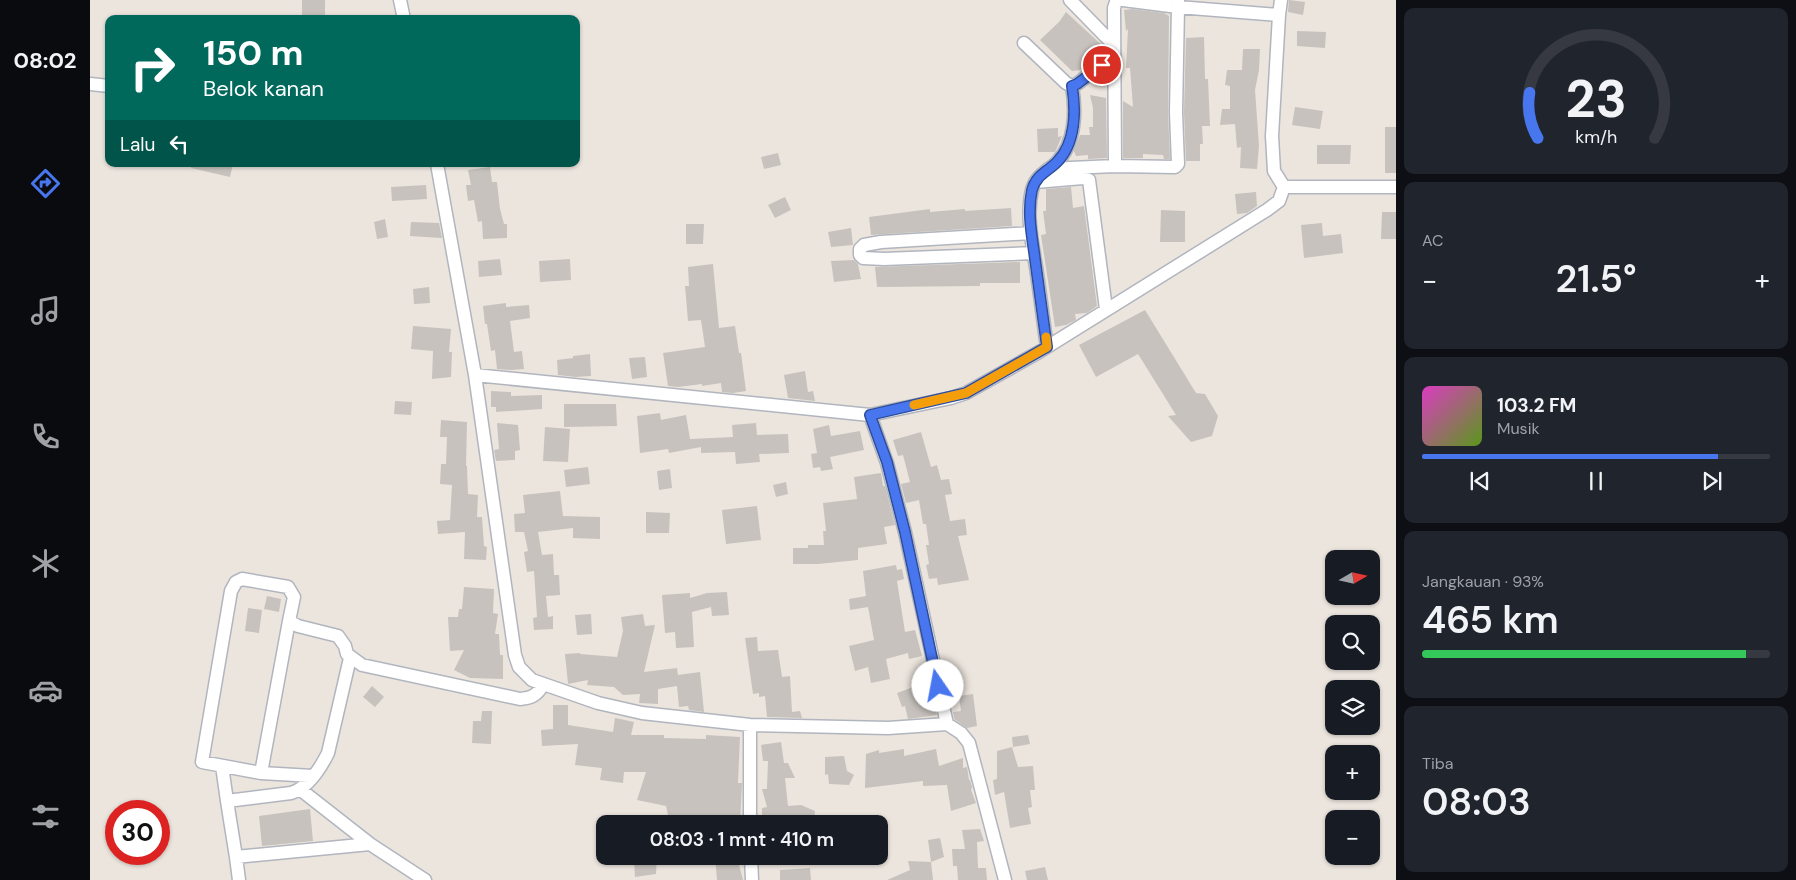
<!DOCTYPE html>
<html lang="id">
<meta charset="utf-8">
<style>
:root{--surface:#171b24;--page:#20242c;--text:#f1f3f6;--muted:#9ea1a6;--line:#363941;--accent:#4876ef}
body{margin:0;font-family:"DM Sans",sans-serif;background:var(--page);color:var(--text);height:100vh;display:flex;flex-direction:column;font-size:19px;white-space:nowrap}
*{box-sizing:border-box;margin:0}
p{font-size:16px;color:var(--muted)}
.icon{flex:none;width:28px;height:28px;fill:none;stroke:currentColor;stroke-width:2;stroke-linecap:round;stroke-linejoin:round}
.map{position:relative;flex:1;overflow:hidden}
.sheet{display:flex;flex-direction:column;gap:8px;padding:8px;background:#0d0f14;width:400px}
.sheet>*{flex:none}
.top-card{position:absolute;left:15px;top:15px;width:475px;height:152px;border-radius:10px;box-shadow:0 1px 4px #0004;background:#00695c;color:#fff;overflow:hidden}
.needle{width:32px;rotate:81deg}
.buttons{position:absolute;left:1235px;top:550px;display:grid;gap:10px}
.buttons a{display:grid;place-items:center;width:55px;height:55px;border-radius:10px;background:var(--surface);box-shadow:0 1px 4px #0004;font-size:25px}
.speed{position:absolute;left:15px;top:800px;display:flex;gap:10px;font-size:25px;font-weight:700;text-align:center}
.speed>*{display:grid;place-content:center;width:65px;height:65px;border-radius:50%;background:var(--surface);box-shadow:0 1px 4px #0004;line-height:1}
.speed .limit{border:8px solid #d22;background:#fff;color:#111}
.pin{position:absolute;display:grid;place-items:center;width:42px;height:42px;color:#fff;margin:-21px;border:2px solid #fff;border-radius:50%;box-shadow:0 1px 5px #0007}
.me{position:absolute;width:55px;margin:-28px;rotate:348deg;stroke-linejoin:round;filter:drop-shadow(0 0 4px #0008)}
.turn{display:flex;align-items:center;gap:18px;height:105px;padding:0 15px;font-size:22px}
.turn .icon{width:65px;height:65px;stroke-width:2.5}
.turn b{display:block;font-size:35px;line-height:42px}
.then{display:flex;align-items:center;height:48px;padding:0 15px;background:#0003;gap:10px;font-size:19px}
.big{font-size:38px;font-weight:600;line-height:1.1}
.sheet .widget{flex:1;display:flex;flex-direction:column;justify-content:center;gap:8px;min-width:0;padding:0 18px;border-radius:10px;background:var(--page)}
.sheet .dial{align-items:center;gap:0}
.dial svg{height:130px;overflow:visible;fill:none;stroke:var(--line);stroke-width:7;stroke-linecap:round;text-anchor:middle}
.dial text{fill:var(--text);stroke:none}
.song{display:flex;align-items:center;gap:15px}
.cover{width:60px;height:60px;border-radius:8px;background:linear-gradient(135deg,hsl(310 70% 55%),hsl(90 70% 35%))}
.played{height:5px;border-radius:2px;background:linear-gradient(90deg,var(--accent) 85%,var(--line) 85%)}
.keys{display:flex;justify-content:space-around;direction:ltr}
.heat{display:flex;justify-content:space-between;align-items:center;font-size:28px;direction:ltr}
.charge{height:8px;border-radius:4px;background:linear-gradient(90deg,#34c759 93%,var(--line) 0)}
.trip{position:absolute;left:506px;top:815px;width:292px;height:50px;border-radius:10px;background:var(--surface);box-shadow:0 1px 4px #0004;font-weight:600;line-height:50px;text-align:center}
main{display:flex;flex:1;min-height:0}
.menu{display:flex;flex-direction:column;width:90px;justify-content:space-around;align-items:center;background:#090b0e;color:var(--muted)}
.menu .icon{width:35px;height:35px}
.menu .selected{color:var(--accent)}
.menu b{font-size:22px;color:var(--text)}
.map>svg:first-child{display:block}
.building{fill:#c7c2bd}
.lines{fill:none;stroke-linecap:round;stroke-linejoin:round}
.minor-casing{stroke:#b1b5be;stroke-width:15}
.minor{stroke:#fff;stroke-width:12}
.route-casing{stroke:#2f4d9b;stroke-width:12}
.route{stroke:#4876ef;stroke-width:9}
.slow{stroke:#f59e0b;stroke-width:9}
</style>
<main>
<nav class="menu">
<b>08:02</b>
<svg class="icon selected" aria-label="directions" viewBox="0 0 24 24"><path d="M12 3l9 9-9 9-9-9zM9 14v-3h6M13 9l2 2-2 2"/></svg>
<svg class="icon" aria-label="music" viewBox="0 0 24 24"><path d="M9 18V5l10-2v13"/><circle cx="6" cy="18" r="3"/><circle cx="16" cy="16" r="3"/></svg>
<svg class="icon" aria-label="phone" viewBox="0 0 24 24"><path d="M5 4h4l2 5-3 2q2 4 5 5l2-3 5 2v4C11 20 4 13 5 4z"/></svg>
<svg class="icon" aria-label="climate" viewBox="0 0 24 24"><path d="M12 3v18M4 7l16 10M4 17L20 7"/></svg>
<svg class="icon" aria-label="car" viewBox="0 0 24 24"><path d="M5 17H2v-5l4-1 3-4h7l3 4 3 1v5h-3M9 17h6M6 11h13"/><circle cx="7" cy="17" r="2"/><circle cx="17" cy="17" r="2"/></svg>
<svg class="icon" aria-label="filters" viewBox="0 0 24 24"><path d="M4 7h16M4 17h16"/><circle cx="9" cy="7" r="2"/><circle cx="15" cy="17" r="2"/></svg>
</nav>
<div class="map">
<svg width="1306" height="880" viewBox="0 0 1306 880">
<rect width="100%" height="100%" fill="#ece5de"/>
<!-- building -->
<path class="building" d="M212 0H235V19H212Z
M1199 0 1215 2 1213 15 1198 12Z
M1042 9 1074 13 1079 16 1078 112 1080 159H1074L1073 155 1053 154V158H1033V101L1043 107 1040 68H1036L1038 29 1036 31 1034 10Z
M976 12 1016 49V51L991 70 982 71 950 40 969 22Z
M1207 31 1236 32 1235 48 1207 46Z
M1114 37 1115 79H1118L1120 126H1112L1113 144H1110V161H1096L1094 112 1096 38Z
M1153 49H1170L1169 70 1165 90 1169 146 1167 169 1150 168 1151 147 1147 148 1145 124 1130 125 1132 109H1140V86L1135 85 1137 70H1152Z
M1000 95 1016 98 1017 158 998 159V155L986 156 984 151 990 135H1000L999 127H1003V108Z
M1205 107 1233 111 1230 129 1202 125Z
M1295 127H1306V173H1295Z
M968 128V137L972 136 966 150 965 152H948L947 129Z
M1227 145H1261L1260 164H1227Z
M688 153 691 165 674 169 671 157Z
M102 164H143L140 177 101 168Z
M400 167 402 182H407L410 209 414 224H417V238L393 239 392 221 388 222 384 200 378 201 376 185H381L378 170Z
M336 185 337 199 302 201 301 187Z
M981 187 983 208 994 206 1007 306 997 313 985 314 986 320 976 325 965 327 951 235 956 234 953 211H956V189Z
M1166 192 1167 206 1157 213 1147 214 1145 194Z
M695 197 701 210 685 218 678 205Z
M921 208 922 226 781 235 779 217 840 209V212L875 209V211Z
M1071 210 1095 211V242H1070Z
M1292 212H1306V239H1291Z
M295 219 298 237 287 239 284 222Z
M321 222 349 223 352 238 320 236Z
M1232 223 1233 236 1251 234 1253 253 1214 258 1211 225Z
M596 224H614L613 244H596Z
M761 228 763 245 741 247 738 232Z
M410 259 412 275 389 277 388 261Z
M480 259 481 280 450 282 449 261Z
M764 260 768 264 771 279 744 282 741 261Z
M930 262V283H890V286L787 287 785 267Z
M623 264 629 328 645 326 649 353H651L656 391 643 393 632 392 631 383 612 386V384L588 387 578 386 573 353 615 347 611 320 598 321 595 286H599L598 267Z
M339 287 340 303 324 304 323 289Z
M416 303V307L439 305 440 318 420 321 424 352 432 351 434 369 421 370 407 369 405 350 401 351 397 324H395L393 306Z
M1055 310 1106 393 1115 394 1128 416 1122 436 1101 442 1078 416 1086 415 1048 354 1006 377 989 345Z
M323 326 361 329 359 352H362L361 377 342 379 343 351 321 349Z
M500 354 501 376 486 377 468 375 467 360 483 358V356Z
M555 357 557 377 542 379 539 358Z
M715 371 718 392 723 391 725 401 698 398 694 375Z
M401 391 421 392V396L452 395V409L406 412V407H401Z
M305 401 322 402 321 415 304 414Z
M474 404H526L527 426 474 427Z
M570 413 571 420 596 415 600 439 643 437 642 425 666 423 667 435 698 434 699 453 669 454 670 462 646 464 645 452 611 453V447L579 453 578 449 550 453 547 416Z
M351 420 377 422 376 466H377L378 494 388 495 387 517H392L394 546 397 547 396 560 374 559 375 532 348 534 347 521 360 520 362 485 350 484 351 464H356L357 437H350Z
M407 423 428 425 430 450 425 451V460L406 461 404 450 409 449Z
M739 425 741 436 770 431 774 450 740 457 743 469 731 471 730 467 723 468 721 454 727 453 723 429Z
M455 427 480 429 478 462 453 461Z
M831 432 841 467 847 465 851 480 859 479 862 494 855 495 860 521 875 519 877 535 868 536 879 580 848 585 847 578 839 579 836 565 839 564 836 545H839L836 524H833L829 500 816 503 811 484 820 482 813 455 808 456 803 440Z
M498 467 500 484 476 487 474 470Z
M580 469 582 488 569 490 567 471Z
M791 473 793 486H795L805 525 794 527 797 544 768 548V560L728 564H703V548H718V545H734L733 531H736L733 503 767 499 764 477Z
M696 482 698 494 686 497 683 485Z
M470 491 473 516 510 517V539L483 538V528L448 532 452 555 463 554 464 575H469L470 595 456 596 458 617 463 616V629L444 630 443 618 447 617 444 571 437 572 434 552 438 551 434 532H425L424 514 435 513 433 495Z
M667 506 671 540 636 544 632 510Z
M556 512 580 513 579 533H556Z
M806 565 807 570 812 569 814 579 807 581 815 632 825 630 832 656 819 659 818 653 796 659 800 679 781 683 778 667 765 671 759 646 784 640 778 607 760 610 759 599 776 596 773 571Z
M374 587 404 589 403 613 408 614 405 634H409L410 655H413V679L380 678 364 670 374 650 360 651 358 617H368L369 609H372Z
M637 592 639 615 622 616 621 607 602 612 604 647 586 648 585 632 575 633 572 595 600 593V598L617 593Z
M177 596 191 599 189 612 174 609Z
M158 608 172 610 169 633 155 631Z
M501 614 502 634 487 635 485 615Z
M553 614 555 626 565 625 554 672 587 668 588 675 610 672 614 712 599 710 598 706 589 707 587 686 568 689V704L549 703 550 694 533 695 524 687 497 685 498 680 478 684 475 654 490 653V654L527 657 533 631 531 617Z
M667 637 668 651 688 650 692 677 700 676 702 712 710 711 712 718 677 717 675 696 669 697V693L663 694 655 638Z
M837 682 847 715 818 719 815 706 812 707 807 693Z
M282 686 294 697 285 707 273 697Z
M883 694 887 726 877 728 864 719 863 712 871 711 869 696Z
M463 705H478V725L523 732 525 718 544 722 541 735H574V738L616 739V735L650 737 648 783H652L650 824H624L625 820 595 821 596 824H580L576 806 547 800 556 772H534L533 783 510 780 512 768 485 765 488 744 452 746 451 730 463 729Z
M392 711H402L401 744 382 743 383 721H391Z
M938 735 940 744 923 747 922 737Z
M691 742 694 763H698L705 778H695L698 806 711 805 725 811 724 820H712V824H672V808L677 807 672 789H677L678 761H673L671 745Z
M922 747 928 767 943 766 945 790H940L942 807 938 808 941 824 920 828 914 792 905 795 903 780 907 779V751Z
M814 749V756L846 749 849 766 873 758V768L877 767 879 780H880L882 787 881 790 886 803 861 811 857 785 833 786V781L775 788 776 754 789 750V753Z
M754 756 757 771 764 775 759 785 739 784 738 774 735 775V757Z
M220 809 223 841 172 846 169 816Z
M890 829 894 841 887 842 888 868H896L897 880H868L867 866H863L862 849H875L872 830Z
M850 838 854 857 841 862 838 840Z
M549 856H567L566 874 545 877 544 860H548Z
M625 856H648L649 865 653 880H627Z
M818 861 841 862 843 880H797L820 870Z
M955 867 958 880H937L935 871Z
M720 868 721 880H690V870Z"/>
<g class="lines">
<defs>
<path id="minor" d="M310 0 314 19
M980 0 1024 45
M1030 0 1026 2 1024 8 1025 166 1085 167 1088 164 1086 112 1088 7 1033 0
M1088 0V7L1189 15 1182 136 1184 171 1194 187
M1189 15 1191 0
M934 43 976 83 982 86 987 84 1024 55
M0 84 19 86
M347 164 385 375 425 655 429 667 442 680 508 703 552 713 660 725 798 728 857 724
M958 169 1025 166
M945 182 993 178 999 180 1016 309
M941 233 791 242 774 245 770 249V255L773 258 794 259 944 253
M957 347C953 320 950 293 946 267 942 242 936 215 942 190 946 175 957 172 967 162 986 143 986 110 982 86
M385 375 780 415
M260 658 238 753C230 769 218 788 201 793L137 801 146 857 280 844
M660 725V824
M132 766 137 801
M171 773 199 621
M223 776 171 773 112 762 141 591 146 582 152 579 198 587 204 597 199 621 208 626 248 636 255 646 257 654 272 665 430 699C442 698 447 695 453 685
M211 790 280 844 335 880
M661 856 662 880
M146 857 149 880
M915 880 879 743 871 733 857 724 815 532 797 463 780 415 861 398 876 393 949 352 1177 210 1189 201 1194 187H1306"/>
</defs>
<!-- minor casing -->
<use href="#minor" class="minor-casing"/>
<!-- minor -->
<use href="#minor" class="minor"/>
</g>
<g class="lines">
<defs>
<path id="route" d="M848 686 815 532 797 462 780 415 876 393 957 347C953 317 949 288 945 259 942 236 937 213 942 190 946 175 957 172 967 162 986 143 986 110 982 86L987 84 1012 65"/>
</defs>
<!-- route casing -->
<use href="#route" class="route-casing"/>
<!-- route -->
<use href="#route" class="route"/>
<!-- slow -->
<path class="slow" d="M824 405 876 393 957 347 956 337"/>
</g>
</svg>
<div class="buttons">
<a><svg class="needle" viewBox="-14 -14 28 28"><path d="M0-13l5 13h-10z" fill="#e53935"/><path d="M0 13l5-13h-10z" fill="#9ea1a6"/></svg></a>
<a><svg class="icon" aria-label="search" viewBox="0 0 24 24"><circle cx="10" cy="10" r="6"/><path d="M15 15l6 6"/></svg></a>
<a><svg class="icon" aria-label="layers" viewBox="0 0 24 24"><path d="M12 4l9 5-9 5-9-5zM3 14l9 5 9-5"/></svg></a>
<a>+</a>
<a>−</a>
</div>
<div class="speed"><div class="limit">30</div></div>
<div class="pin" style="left:1012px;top:65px;background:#d93025"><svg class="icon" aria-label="arrive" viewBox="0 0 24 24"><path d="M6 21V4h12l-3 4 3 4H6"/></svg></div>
<svg class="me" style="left:848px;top:686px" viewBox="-20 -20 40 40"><circle r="19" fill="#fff"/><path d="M0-13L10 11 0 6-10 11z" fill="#4876ef"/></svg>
<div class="trip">08:03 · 1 mnt · 410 m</div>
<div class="top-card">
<div class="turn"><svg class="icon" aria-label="right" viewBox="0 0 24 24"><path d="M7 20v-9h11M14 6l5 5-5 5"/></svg><div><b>150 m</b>Belok kanan</div></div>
<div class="then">Lalu<svg class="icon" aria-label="left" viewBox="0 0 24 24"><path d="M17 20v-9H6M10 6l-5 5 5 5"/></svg></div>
</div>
</div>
<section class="sheet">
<div class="widget dial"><svg viewBox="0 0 100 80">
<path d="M14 69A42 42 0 1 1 86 69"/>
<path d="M14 69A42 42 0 0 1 9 41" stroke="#4876ef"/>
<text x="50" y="56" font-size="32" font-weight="700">23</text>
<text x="50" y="72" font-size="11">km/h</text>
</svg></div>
<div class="widget"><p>AC</p>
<div class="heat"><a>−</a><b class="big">21.5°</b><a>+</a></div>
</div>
<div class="widget">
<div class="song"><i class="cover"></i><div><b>103.2 FM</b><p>Musik</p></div></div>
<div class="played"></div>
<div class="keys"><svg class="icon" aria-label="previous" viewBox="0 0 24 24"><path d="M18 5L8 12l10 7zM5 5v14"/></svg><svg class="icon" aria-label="pause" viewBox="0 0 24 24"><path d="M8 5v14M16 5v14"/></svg><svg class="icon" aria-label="next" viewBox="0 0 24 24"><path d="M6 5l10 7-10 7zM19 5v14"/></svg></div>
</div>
<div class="widget"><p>Jangkauan · 93%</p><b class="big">465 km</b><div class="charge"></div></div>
<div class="widget"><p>Tiba</p><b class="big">08:03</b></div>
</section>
</main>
